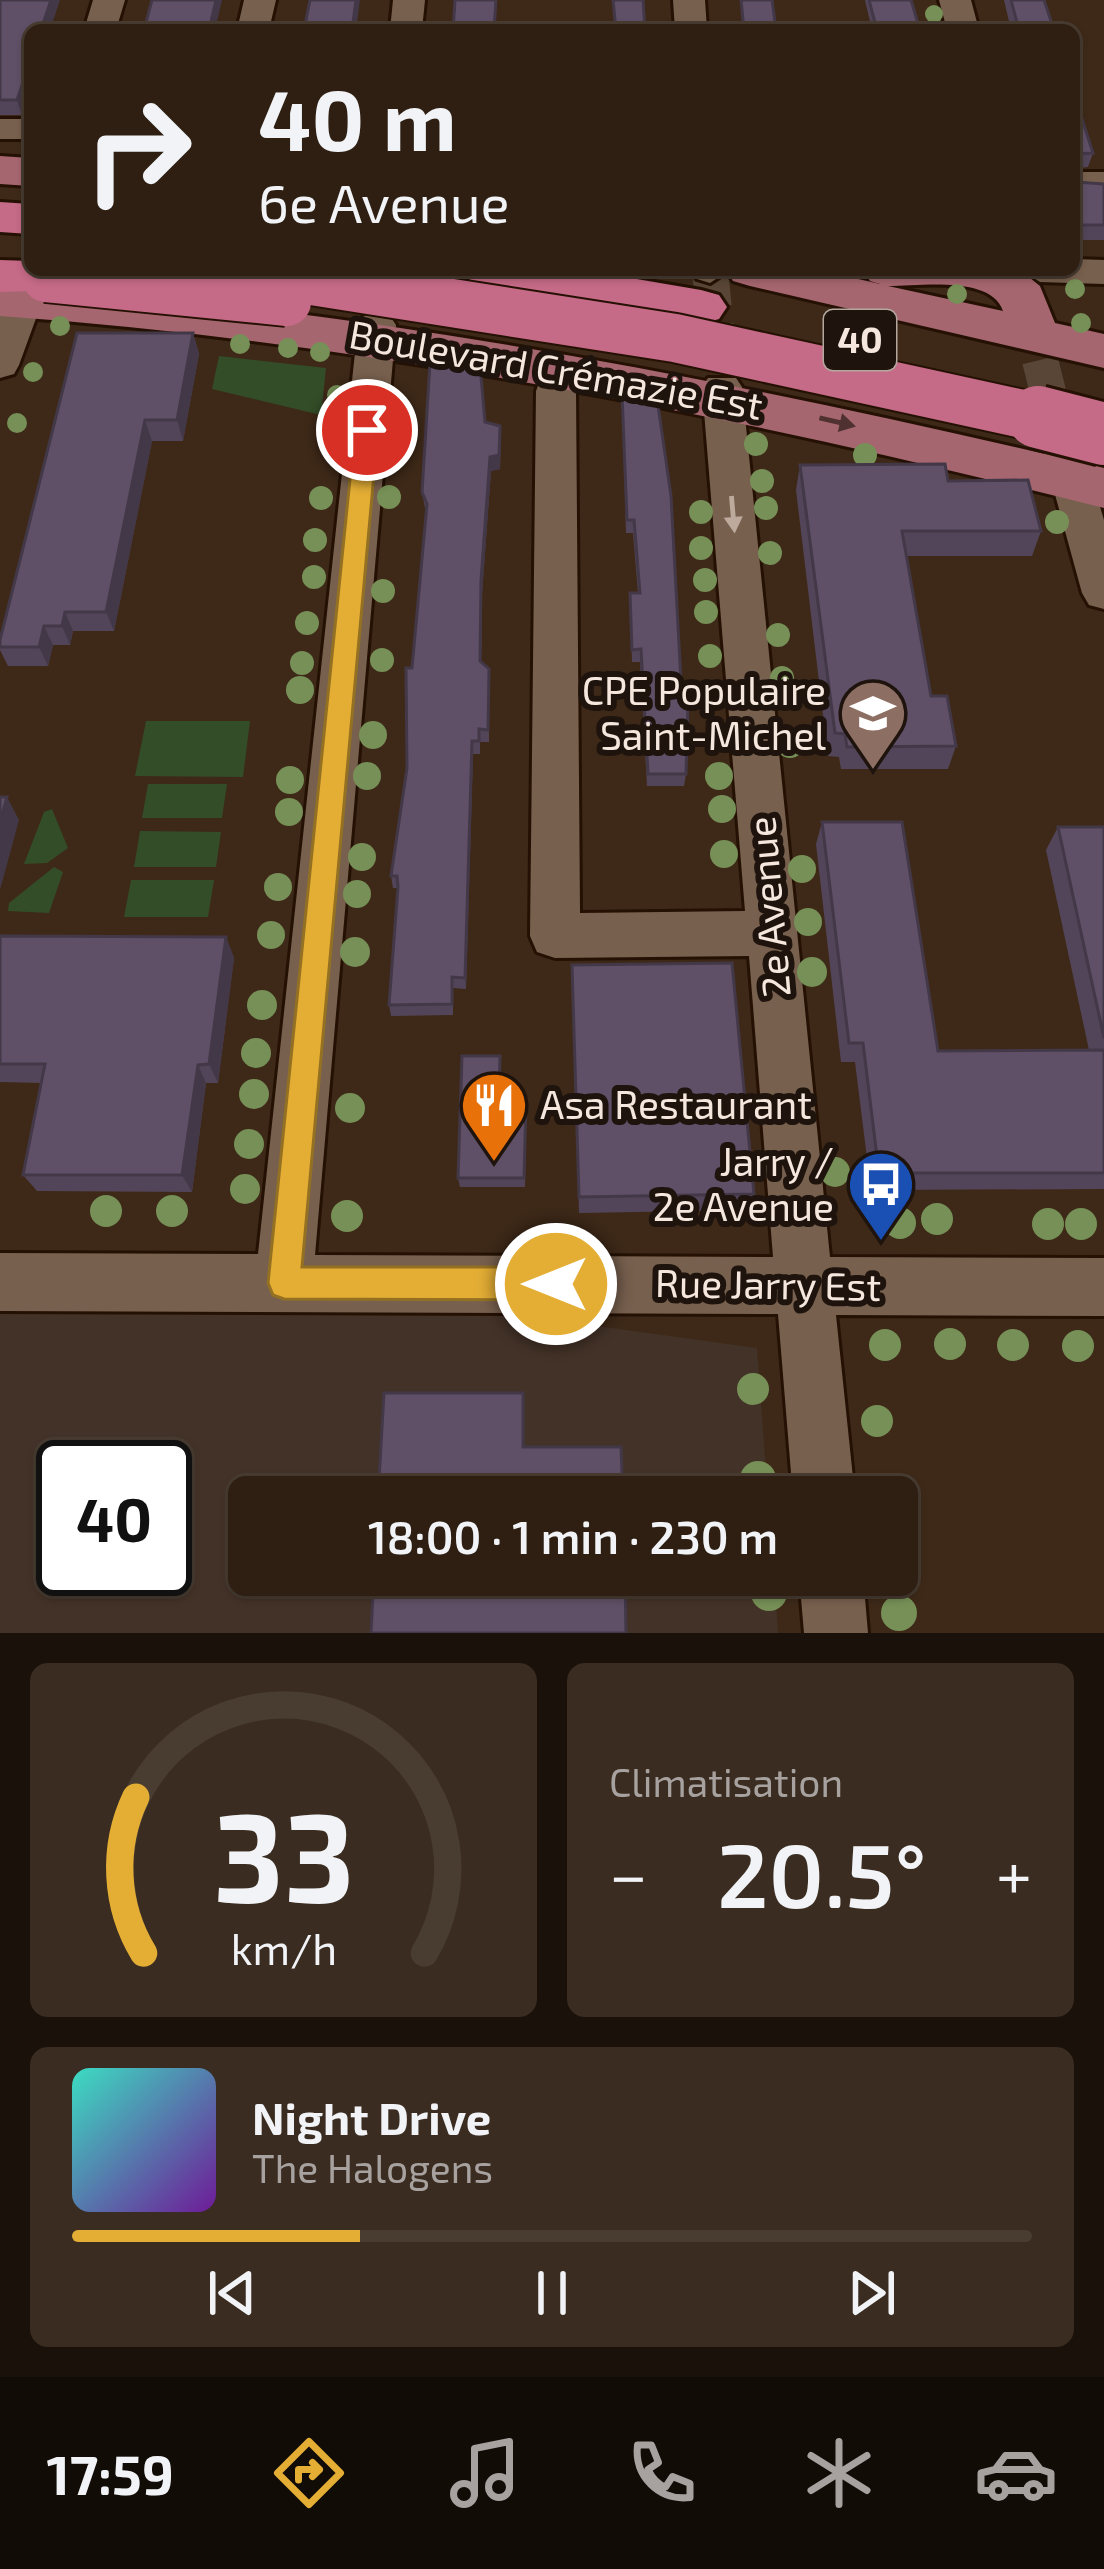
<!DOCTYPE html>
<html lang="fr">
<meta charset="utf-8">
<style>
:root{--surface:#2e1f12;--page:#3a2c20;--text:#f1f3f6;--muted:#a7a29f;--line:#493d32;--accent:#e4ae35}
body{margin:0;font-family:"Exo 2",sans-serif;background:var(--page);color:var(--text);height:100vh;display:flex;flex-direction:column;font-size:45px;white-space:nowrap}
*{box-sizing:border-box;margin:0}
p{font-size:39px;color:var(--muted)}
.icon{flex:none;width:66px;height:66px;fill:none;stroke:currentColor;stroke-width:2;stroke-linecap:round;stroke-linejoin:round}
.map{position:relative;height:1633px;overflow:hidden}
.details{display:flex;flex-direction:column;gap:30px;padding:30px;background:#19110a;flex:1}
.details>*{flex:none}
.top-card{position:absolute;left:24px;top:24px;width:1056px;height:252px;border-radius:18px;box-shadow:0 3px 9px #0004,0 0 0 3px var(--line);background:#2e1f12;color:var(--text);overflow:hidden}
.speed{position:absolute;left:36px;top:1440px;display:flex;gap:24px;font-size:60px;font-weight:700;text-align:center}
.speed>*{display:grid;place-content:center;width:156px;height:156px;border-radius:50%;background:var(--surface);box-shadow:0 3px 9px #0004,0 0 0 3px var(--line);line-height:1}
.speed .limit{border:6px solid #111;border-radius:18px;background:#fff;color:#111}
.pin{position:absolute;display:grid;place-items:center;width:102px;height:102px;color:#fff;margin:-51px;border:6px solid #fff;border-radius:50%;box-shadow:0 3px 12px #0007}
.me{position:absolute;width:132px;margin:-66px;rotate:270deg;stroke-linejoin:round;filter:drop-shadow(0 0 9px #0008)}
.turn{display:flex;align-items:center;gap:42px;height:252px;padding:0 36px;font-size:54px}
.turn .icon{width:156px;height:156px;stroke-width:2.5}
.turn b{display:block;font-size:84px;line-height:102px}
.big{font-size:90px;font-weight:600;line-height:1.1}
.details .card{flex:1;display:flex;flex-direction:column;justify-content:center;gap:18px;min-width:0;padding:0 42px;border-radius:18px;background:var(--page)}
.details .dial{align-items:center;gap:0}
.dial svg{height:312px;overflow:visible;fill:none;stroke:var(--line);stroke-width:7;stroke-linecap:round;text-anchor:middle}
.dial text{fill:var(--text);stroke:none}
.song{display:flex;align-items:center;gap:36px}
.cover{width:144px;height:144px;border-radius:18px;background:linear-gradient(135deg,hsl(170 70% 55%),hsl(280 70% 35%))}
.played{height:12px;border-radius:6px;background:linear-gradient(90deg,var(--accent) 30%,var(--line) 30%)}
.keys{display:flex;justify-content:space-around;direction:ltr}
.heat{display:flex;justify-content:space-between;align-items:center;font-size:66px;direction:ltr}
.details .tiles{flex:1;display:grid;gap:30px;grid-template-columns:1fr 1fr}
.card:last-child{grid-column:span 2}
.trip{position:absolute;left:228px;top:1476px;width:690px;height:120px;border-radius:18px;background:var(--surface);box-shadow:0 3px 9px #0004,0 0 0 3px var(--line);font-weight:600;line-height:120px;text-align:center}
.tabs{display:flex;height:192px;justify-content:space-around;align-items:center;background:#120c07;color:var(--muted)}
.tabs .icon{width:84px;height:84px}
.tabs .selected{color:var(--accent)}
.tabs b{font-size:54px;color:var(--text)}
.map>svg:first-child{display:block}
.industrial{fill:#433227;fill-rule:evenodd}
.green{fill:#334d28}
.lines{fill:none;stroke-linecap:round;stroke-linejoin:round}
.minor-tunnel-far1{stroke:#594636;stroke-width:36;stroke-dasharray:36 18;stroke-linecap:butt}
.minor-tunnel{stroke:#594636;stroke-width:45;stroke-dasharray:45 22;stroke-linecap:butt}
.minor-casing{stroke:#241103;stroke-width:6}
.major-casing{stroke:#241103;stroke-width:6}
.highway-casing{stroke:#241103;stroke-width:6}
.path{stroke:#877567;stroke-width:6;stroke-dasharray:9 9;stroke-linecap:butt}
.minor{fill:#78604e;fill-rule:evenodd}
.major{fill:#a66670;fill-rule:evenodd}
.highway{fill:#c56a87;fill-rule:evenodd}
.highway-bridge-far1-casing{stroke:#241103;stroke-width:52;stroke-linecap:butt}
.highway-bridge-casing{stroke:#241103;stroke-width:68;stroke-linecap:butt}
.highway-bridge-far1{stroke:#c56a87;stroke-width:48}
.highway-bridge{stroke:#c56a87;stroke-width:62}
.tree{fill:#769057}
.wall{fill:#534559}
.shaded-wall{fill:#433848}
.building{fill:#605067;stroke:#433848;stroke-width:3}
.oneway{fill:#4e3130}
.oneway2{fill:#bdaa9d}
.route{fill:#e4ae35;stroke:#947122;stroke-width:3}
.labels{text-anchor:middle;stroke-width:12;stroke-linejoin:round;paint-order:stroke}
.shield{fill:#1e140d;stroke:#b4a89f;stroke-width:3}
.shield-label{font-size:36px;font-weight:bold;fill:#f5e7dd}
.street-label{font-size:39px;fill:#f5e7dd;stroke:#1e140d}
.poi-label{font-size:39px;fill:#f5e7dd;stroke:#1e140d;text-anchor:end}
</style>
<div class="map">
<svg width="1104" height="1633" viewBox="0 0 1104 1633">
<rect width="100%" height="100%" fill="#3e2918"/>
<!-- industrial -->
<path class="industrial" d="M0 1282 285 1283 757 1348 768 1497H249V1575H774L778 1633H0ZM63 1467H165V1569H63Z"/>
<!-- green -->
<path class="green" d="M219 356 326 368 321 415 212 389Z
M146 721H250L243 777 135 776Z
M148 784H227L222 818H142Z
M52 809 68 848 47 863 24 864 44 812Z
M140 831 221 832 216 867H134Z
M54 867 63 872 49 913 8 911 9 903Z
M131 880H214L208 917H124Z"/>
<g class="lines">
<!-- minor-tunnel-far1 -->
<path class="minor-tunnel-far1" d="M710 271 722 387
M1040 360 1055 420"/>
<!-- minor-tunnel -->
<path class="minor-tunnel" d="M1055 417 1062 447"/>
<defs>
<path id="minor" d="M93 0H125L116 30H84Z
M244 0H276L269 30H237Z
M393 0H425L422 30H390Z
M673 0H705L707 30H675Z
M939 0H971L979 30H947Z
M0 119H30V139H0Z
M1074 172H1104V194H1074Z
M1074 259 1104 260V284L1040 282 1022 270H1074Z
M691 270H728V271L710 283 697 279Z
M23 290 36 293 42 302 19 365 14 374 0 378V313L10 293Z
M377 312 390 316 396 325 315 1255 773 1257 749 956 555 958 537 952 530 936 536 391 549 357H577L582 366 576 391 580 913 745 911 702 387 708 378H736L742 387 830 1257 1104 1258V1316L836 1315 855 1497H793L778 1314 0 1311V1253L258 1254 358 325 364 316Z
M1062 433 1076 437 1082 447 1104 520V609L1089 605 1082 593 1042 447 1048 437Z
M799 1575H863L868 1633H804Z"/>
<path id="major" d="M0 156 30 158V186L0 184Z
M726 270H819L880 284 870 281 863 270H1020L1040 286 1055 323 1104 334V368L750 286 733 281ZM888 286C920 286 991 275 1003 311Z
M0 284C375 310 739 381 1104 468V508C739 416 376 343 0 316Z"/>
<path id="highway" d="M0 202 30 204V234L0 232Z
M0 260 30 261V270H66L71 278 64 290 0 292Z
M464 270H584L701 290 719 295 727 307 719 319 701 324 489 286 471 282Z"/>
</defs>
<!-- minor casing -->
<use href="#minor" class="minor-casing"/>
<!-- major casing -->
<use href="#major" class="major-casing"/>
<!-- highway casing -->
<use href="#highway" class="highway-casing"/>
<!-- path -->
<path class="path" d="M795 744H827"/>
<!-- minor -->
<use href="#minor" class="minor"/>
<!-- major -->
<use href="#major" class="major"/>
<!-- highway -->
<use href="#highway" class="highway"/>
<defs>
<path id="highway-bridge-far1" d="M241 270 675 338 1050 420
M46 278 287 302"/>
<path id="highway-bridge" d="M1038 417 1104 434"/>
</defs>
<!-- highway-bridge-far1 casing -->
<use href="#highway-bridge-far1" class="highway-bridge-far1-casing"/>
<!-- highway-bridge casing -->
<use href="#highway-bridge" class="highway-bridge-casing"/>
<!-- highway-bridge-far1 -->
<use href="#highway-bridge-far1" class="highway-bridge-far1"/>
<!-- highway-bridge -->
<use href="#highway-bridge" class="highway-bridge"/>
</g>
<!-- trees -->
<g class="tree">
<circle cx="934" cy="14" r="9"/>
<circle cx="1075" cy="289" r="10"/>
<circle cx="957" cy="294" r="10"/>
<circle cx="1081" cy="323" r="10"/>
<circle cx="60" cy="326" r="10"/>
<circle cx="240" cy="344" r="10"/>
<circle cx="288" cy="348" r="10"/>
<circle cx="320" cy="352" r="10"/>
<circle cx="33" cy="372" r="10"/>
<circle cx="337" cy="395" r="10"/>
<circle cx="17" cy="423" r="10"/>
<circle cx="332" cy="425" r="10"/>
<circle cx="398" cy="438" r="12"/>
<circle cx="756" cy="444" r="12"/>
<circle cx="865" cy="455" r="12"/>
<circle cx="762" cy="481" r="12"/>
<circle cx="389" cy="497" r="12"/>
<circle cx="321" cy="498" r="12"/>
<circle cx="766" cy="508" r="12"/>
<circle cx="701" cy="512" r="12"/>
<circle cx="1057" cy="522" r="12"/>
<circle cx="315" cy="540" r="12"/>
<circle cx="701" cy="548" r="12"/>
<circle cx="770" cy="553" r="12"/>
<circle cx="314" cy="577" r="12"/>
<circle cx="705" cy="580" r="12"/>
<circle cx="383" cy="591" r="12"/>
<circle cx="706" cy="612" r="12"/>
<circle cx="307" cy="623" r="12"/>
<circle cx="778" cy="635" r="12"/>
<circle cx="710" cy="656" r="12"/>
<circle cx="382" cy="660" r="12"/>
<circle cx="302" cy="663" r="12"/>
<circle cx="782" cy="678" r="12"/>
<circle cx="300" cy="690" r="14"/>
<circle cx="373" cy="735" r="14"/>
<circle cx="790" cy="744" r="14"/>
<circle cx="367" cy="776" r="14"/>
<circle cx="719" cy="776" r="14"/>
<circle cx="290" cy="780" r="14"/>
<circle cx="722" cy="809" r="14"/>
<circle cx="289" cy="812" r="14"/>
<circle cx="724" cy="854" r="14"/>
<circle cx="362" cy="857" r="14"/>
<circle cx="802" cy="869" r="14"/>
<circle cx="278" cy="887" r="14"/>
<circle cx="357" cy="894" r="14"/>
<circle cx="808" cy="922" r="14"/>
<circle cx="271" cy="935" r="14"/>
<circle cx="355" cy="952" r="15"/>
<circle cx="812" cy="972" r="15"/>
<circle cx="262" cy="1005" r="15"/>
<circle cx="256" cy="1053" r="15"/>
<circle cx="254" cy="1094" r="15"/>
<circle cx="350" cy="1108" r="15"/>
<circle cx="249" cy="1144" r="15"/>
<circle cx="835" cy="1172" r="15"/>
<circle cx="245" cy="1189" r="15"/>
<circle cx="106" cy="1211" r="16"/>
<circle cx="172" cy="1211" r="16"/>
<circle cx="347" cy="1216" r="16"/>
<circle cx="937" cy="1219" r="16"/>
<circle cx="900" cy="1223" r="16"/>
<circle cx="1048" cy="1224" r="16"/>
<circle cx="1081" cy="1224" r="16"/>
<circle cx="950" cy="1344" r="16"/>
<circle cx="885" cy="1345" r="16"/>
<circle cx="1013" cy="1345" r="16"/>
<circle cx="1078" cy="1346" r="16"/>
<circle cx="753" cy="1389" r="16"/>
<circle cx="877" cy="1421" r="16"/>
<circle cx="758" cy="1479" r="18"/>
<circle cx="769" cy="1593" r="18"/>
<circle cx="899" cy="1613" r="18"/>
</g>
<!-- wall -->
<path class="wall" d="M0 0 30 30V90L22 115H0Z
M865 0H911L920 30H872Z
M1004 0H1044L1054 30H1011Z
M1074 94 1093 153 1088 167 1076 168V182L1104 184V240H1074Z
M193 333 199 354 183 441H152L114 631H73L70 645H53L48 666H8L0 650V640Z
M622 393 686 774 684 786H647L640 662H632L630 593H638L633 533H626Z
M485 422 500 426 501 440 500 469 491 471 482 594 481 662 489 682V742H480V754H473L466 989 453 988V1015L391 1016 389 1005 398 888H393L391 876 407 768 412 668 426 513 422 492Z
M800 465 948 481 1041 531 1032 556H907L931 696 956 746 948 769H841L839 757 828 756 796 490Z
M822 822 938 1051 1089 1050 1046 850 1058 827H1104V1189L871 1190 855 1062H841L816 844Z
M0 936 226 937 234 958 218 1083H206L192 1192 37 1191 23 1175 42 1083 0 1082Z
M572 965 754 1194 749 1210 579 1213Z
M501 1066 500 1089 520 1102H526L525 1187H460L458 1178Z"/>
<!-- shaded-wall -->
<path class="shaded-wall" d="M51 0H60L50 30H41Z
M216 0H222L215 30H209Z
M356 0H360L356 30H352Z
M30 62V90L22 115 17 100Z
M193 333 199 354 183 441 177 420Z
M145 420 152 441 114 631 106 612Z
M500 426V469L491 471 482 594 481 674V580L490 457Z
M65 612 73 631 70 645 62 626Z
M44 626 53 645 48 666 39 647Z
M472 741 473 754 466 989 465 978Z
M7 797 19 820 0 890V822Z
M226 937 234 958 218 1083 209 1064Z
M198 1065 206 1083 192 1192 182 1175Z"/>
<!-- building -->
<path class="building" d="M0 0H51L41 30H30V62L17 100H0Z
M152 0H216L209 30H144Z
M310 0H356L352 30H304Z
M455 0H496L494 30H453Z
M613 0H643L645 30H616Z
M741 0H772L776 30H744Z
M869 0H911L920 30H877Z
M1011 0H1044L1054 30H1019Z
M1074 94 1093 153 1076 154V182L1104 184V225H1074Z
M77 333H193L177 420H145L106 612H65L62 626H44L39 647H0V640Z
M430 363 480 365 485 422 500 426 499 455 490 457 481 580 480 661 489 669 488 730 479 729V741H472L465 978 452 977V1004L389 1005 398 887 397 876H391L407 768 406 668H412L427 504 422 492Z
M622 393 657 398 671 496 682 700 688 704 686 774H648L641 649 632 650 630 593H640L634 520H627Z
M945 464 948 481 1028 480 1041 531H902L931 696H947L956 746 847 747 845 734 835 733 800 465Z
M0 797H7L0 822Z
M822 822H902L938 1051 1104 1050V1173H879L863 1043H849Z
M1058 827H1104V1038Z
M0 936 226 937 209 1064 198 1065 182 1175H23L45 1064H0Z
M732 963 754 1194 579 1197 572 965Z
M462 1056H500L499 1089 519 1088V1102H526L524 1178H458Z
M384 1393H523V1447H621L623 1497H378Z
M374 1575H625L626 1633H371Z"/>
<!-- one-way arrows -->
<defs><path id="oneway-solid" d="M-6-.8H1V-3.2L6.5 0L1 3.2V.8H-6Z" transform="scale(3)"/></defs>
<use class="oneway" href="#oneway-solid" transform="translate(837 422) rotate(13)"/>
<use class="oneway2" href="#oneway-solid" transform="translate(733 514) rotate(85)"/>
<!-- route -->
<path class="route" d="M367 423 378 430 302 1267H556L567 1272 572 1284 567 1295 556 1300 284 1299 273 1295 268 1283 355 430Z"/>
<!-- icons -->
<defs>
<symbol id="school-pin" viewBox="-11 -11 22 30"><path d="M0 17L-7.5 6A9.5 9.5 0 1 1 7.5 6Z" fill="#8d6e63" stroke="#1e140d"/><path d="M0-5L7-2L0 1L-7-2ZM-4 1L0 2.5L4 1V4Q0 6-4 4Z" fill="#fff"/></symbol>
<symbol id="restaurant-pin" viewBox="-11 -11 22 30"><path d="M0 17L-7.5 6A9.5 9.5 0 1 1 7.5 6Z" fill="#e8710a" stroke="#1e140d"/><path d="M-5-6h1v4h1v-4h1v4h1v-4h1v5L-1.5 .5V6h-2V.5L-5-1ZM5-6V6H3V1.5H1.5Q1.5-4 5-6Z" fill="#fff"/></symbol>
<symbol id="bus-pin" viewBox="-11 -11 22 30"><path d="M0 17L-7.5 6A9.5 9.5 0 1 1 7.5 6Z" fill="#1a4fb4" stroke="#1e140d"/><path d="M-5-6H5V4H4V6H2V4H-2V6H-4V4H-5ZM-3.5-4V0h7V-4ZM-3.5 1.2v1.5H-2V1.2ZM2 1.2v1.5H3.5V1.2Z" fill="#fff"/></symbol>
</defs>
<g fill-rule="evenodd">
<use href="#school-pin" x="835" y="675" width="76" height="104"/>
<use href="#restaurant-pin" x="456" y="1067" width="76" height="104"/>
<use href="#bus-pin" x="843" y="1146" width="76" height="104"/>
</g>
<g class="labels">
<!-- shield labels -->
<rect class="shield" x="824" y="310" width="72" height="60" rx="9"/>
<g class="shield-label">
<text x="860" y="353">40</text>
</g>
<!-- street labels -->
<g class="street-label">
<text transform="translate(556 370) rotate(10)" y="14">Boulevard Crémazie Est</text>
<text transform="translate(769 907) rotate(-95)" y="14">2e Avenue</text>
<text transform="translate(768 1285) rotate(1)" y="14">Rue Jarry Est</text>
</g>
<!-- poi labels -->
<g class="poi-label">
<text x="826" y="705">CPE Populaire<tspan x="826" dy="45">Saint-Michel</tspan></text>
<text x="540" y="1119" text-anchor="start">Asa Restaurant</text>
<text x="834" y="1176">Jarry /<tspan x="834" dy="45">2e Avenue</tspan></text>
</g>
</g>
</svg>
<div class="speed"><div class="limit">40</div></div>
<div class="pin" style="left:367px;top:430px;background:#d93025"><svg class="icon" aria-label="arrive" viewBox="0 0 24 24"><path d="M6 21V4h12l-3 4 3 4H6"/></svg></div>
<svg class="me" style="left:556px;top:1284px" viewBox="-20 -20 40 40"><circle r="17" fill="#e4ae35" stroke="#fff" stroke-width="3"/><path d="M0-11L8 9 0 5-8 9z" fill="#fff"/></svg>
<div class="trip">18:00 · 1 min · 230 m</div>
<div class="top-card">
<div class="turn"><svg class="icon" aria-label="right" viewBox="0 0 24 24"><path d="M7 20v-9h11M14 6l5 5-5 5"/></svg><div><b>40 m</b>6e Avenue</div></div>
</div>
</div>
<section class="details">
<div class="tiles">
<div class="card dial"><svg viewBox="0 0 100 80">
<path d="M14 69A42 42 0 1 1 86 69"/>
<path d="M14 69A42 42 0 0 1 12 29" stroke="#e4ae35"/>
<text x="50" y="56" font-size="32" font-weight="700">33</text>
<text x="50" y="72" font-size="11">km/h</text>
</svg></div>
<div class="card"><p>Climatisation</p>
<div class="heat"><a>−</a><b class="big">20.5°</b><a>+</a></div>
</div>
<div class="card">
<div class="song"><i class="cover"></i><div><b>Night Drive</b><p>The Halogens</p></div></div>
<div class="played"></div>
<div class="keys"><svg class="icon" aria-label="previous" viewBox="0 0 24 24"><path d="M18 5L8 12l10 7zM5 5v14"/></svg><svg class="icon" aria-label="pause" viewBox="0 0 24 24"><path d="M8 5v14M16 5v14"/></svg><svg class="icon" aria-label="next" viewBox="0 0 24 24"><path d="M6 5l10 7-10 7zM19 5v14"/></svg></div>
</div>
</div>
</section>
<nav class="tabs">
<b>17:59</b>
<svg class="icon selected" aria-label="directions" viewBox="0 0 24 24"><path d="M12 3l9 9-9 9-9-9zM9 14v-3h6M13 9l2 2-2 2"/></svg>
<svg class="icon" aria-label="music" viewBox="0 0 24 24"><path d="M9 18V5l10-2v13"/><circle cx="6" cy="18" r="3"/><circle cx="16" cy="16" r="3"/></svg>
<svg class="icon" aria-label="phone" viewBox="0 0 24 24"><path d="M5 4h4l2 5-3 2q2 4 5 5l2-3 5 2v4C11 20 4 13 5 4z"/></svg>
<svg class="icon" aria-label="climate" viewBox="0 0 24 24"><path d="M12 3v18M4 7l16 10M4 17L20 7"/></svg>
<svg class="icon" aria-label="car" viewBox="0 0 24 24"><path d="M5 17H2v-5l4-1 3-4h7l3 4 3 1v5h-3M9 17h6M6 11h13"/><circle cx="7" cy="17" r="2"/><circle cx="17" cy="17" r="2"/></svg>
</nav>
